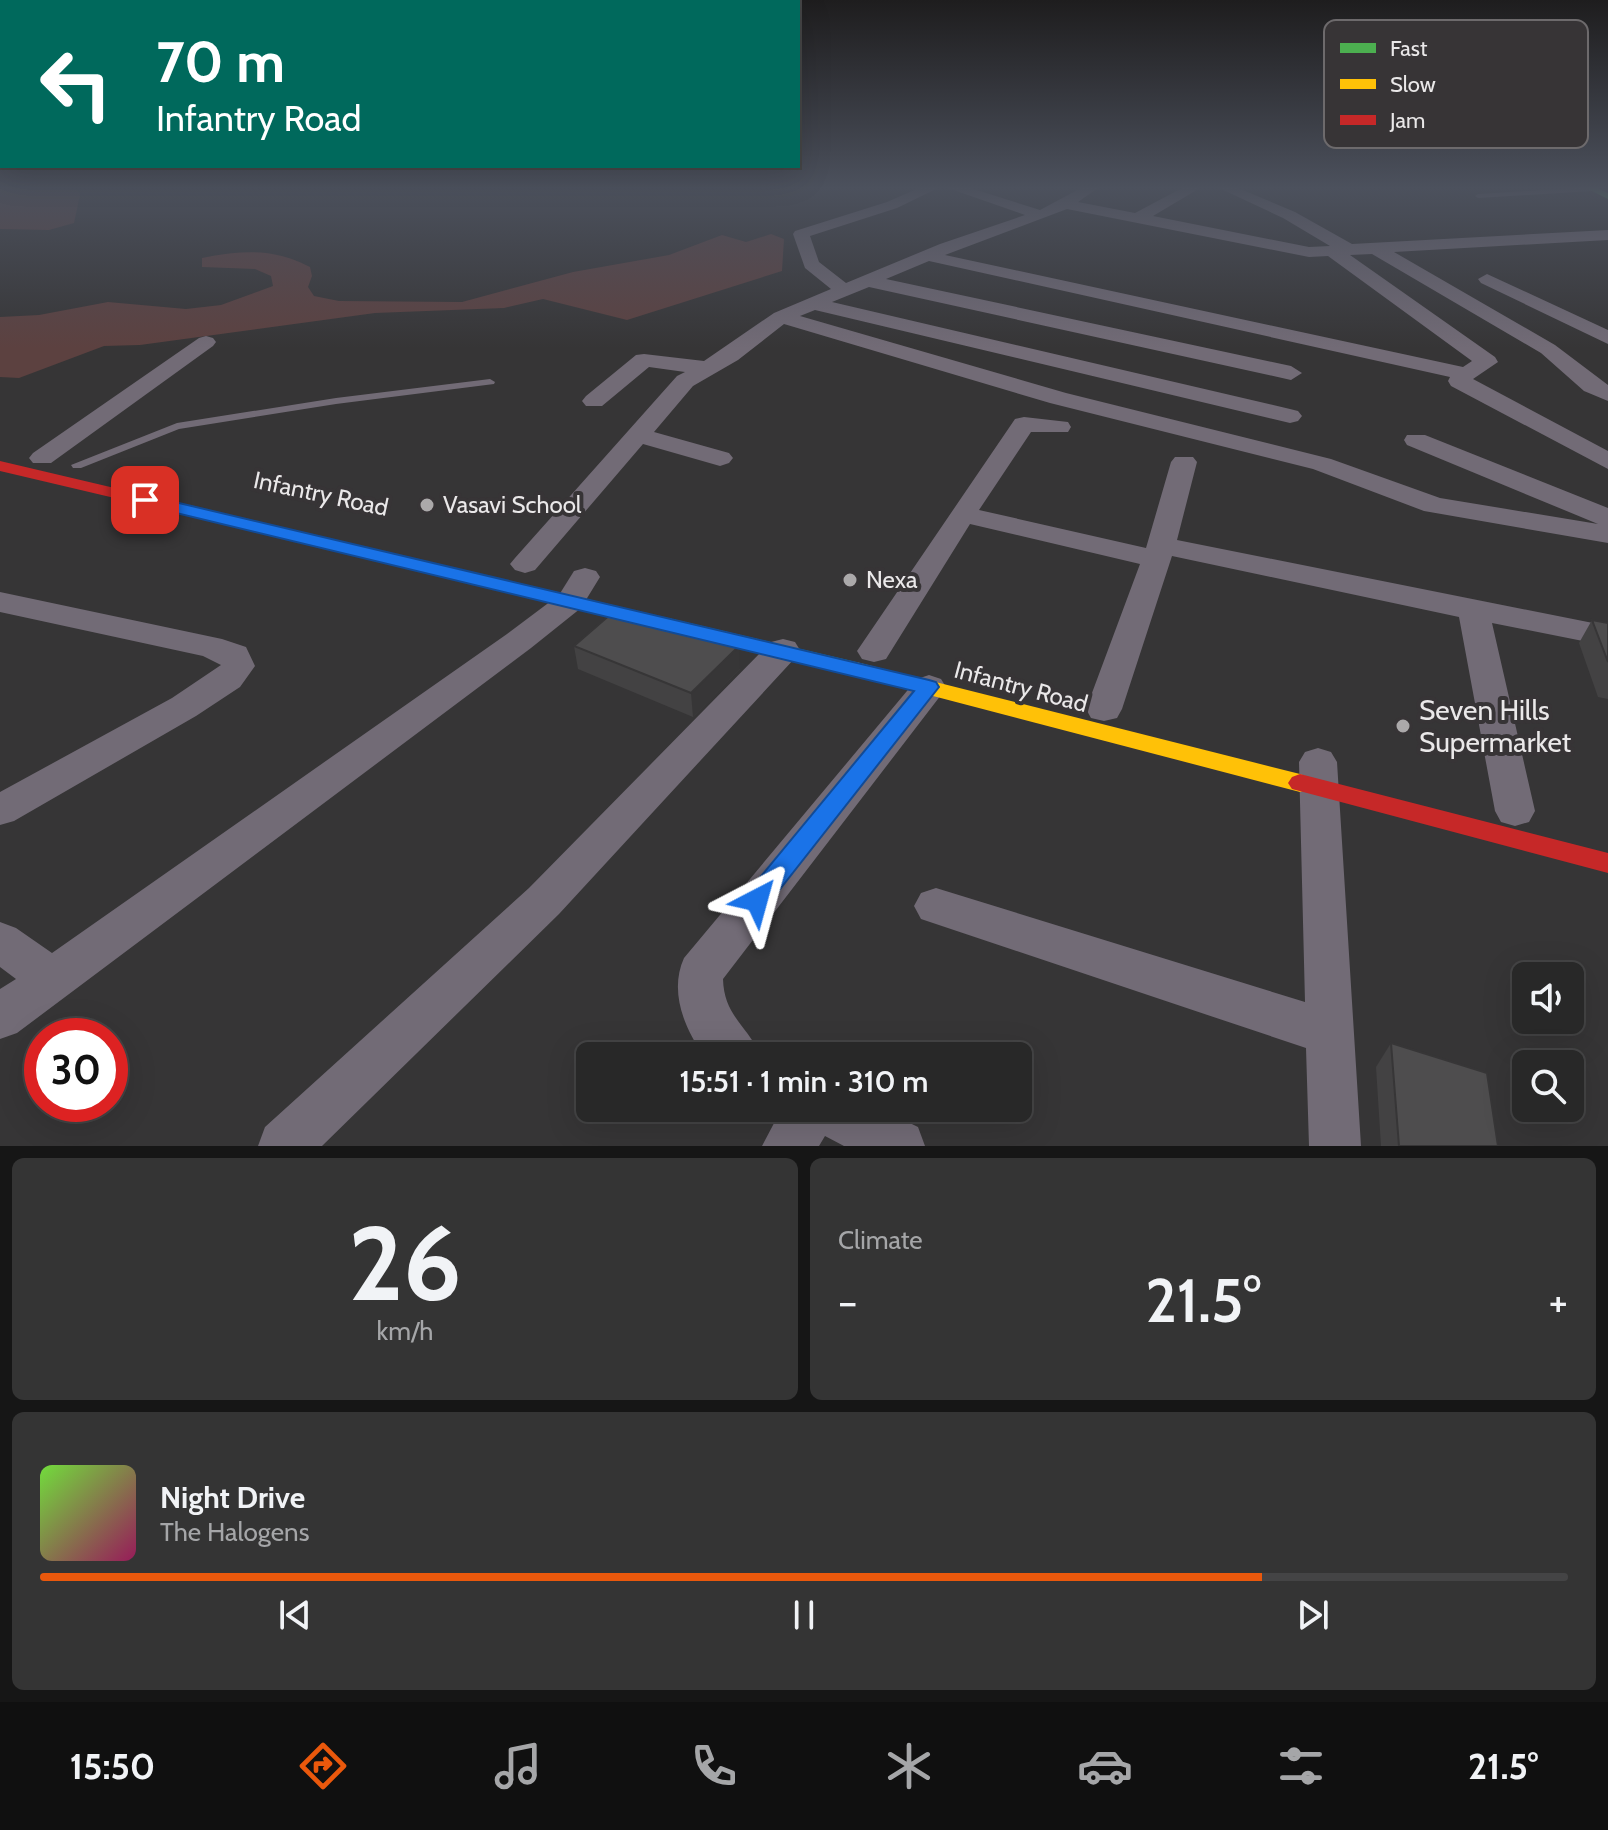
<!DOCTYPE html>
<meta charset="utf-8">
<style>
:root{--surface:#282828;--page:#343434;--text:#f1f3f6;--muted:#a5a6a8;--line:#444445;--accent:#ea580c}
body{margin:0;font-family:Cabin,sans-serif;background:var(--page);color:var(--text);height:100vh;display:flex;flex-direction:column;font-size:30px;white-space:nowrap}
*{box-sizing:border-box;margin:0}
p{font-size:26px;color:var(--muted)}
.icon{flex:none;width:44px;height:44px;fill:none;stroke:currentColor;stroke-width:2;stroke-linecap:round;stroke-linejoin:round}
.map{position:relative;height:1146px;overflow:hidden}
.details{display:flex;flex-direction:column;gap:12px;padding:12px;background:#161616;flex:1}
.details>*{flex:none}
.top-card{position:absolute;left:0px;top:0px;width:800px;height:168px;box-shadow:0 8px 32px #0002,0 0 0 2px var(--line);background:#00695c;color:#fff;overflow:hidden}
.tools{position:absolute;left:1512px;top:962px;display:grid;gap:16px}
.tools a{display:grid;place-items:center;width:72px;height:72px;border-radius:12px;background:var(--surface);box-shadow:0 8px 32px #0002,0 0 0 2px var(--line);font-size:40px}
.speed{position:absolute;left:24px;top:1018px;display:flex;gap:16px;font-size:40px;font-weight:700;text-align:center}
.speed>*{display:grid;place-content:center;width:104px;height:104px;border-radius:50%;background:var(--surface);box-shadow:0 8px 32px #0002,0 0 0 2px var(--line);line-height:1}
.speed .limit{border:12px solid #d22;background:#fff;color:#111}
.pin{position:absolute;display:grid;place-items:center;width:68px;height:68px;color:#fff;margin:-34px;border-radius:16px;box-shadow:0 4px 12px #0006}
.me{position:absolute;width:88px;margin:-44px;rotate:39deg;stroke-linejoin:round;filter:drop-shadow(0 0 6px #0008)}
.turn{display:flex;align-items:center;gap:28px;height:168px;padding:0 24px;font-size:36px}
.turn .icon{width:104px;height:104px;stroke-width:2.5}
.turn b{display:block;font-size:56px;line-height:68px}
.big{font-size:60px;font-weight:600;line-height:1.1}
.details .widget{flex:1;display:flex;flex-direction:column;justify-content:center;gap:12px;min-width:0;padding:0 28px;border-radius:12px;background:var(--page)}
.details .dial{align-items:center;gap:0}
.dial b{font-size:104px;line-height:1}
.song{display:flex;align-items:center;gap:24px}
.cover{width:96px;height:96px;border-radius:12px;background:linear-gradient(135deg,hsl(100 70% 55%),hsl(330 70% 35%))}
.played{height:8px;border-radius:4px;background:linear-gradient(90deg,var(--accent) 80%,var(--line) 80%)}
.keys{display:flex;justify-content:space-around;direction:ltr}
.heat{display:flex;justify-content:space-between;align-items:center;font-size:44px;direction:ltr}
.details .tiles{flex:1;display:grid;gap:12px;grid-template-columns:1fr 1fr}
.widget:last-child{grid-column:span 2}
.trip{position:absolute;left:576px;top:1042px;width:456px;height:80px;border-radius:12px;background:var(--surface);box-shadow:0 8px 32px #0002,0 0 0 2px var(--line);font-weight:600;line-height:80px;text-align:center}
.tab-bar{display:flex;height:128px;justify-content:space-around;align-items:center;background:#101010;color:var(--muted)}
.tab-bar .icon{width:56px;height:56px}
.tab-bar .selected{color:var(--accent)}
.tab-bar b{font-size:36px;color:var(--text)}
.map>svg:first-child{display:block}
.green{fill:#5c4140}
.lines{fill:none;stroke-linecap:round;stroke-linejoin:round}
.lane{fill:#726b76;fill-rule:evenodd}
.street{fill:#726b76;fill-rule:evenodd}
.fast{fill:#4caf50;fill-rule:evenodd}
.slow{fill:#ffc107;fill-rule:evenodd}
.jam{fill:#c62828;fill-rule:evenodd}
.wall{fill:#434243}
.shaded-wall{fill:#373637}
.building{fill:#4e4d4e;stroke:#373637;stroke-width:2}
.route{fill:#1a73e8;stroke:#114b97;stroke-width:2}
.poi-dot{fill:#aba9aa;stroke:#373436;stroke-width:3}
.labels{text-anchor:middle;stroke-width:8;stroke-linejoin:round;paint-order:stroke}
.street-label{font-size:24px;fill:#eae8e9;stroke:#373436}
.poi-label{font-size:24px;fill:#eae8e9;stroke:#373436;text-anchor:start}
.near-poi-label{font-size:28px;fill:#eae8e9;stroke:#373436;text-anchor:start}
.key{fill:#373436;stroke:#6d6a6c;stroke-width:2}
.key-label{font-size:22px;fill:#eae8e9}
</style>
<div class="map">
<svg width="1608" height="1146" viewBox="0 0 1608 1146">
<rect width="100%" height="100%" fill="#363536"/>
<!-- green -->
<path class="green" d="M0 188 77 189 80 195 74 223 49 230 0 229Z
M771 234 784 239 782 271 627 320 543 299 504 308 375 313 140 345 104 346 19 378 0 377V317L39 315 108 302 186 309 221 305 273 286 271 276 255 269 202 267V258C240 250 275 248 310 267L312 276 308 287 314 296 339 301 462 302 573 272 669 255 722 235 746 242Z"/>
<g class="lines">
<!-- lane -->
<path class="lane" d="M1576 188 1595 189 1592 191 1478 198 1475 196 1478 194Z
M490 379 495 382 494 384 336 404 179 429 81 468H73L71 465 177 423 336 398Z"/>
<!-- street -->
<path class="street" d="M919 188H938L897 208 810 236 819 262 846 283 940 244 1025 215 948 188H970L1040 210 1081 188H1098L1078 202 1135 213 1182 188H1200L1153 216 1309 247 1330 246 1283 218 1219 188H1238L1295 212 1352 244 1608 230V240L1394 252 1555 345 1608 385V401L1584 391 1541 353 1372 254 1350 255 1495 357 1498 362 1473 379 1608 451V469L1451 386 1448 381 1450 377 929 261 886 279 1291 366 1302 373 1291 380 869 287 832 302 1290 409 1298 411 1302 416 1298 421 1290 423 815 310 800 316 1066 393 1331 459 1440 498 1598 524 1407 445 1404 440 1407 435H1425L1608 508V543L1424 511 1313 469 1050 403 784 324 738 360 693 386 654 432 729 453 733 458 729 463 720 466 643 444 535 570 525 573 515 570 510 564 515 558 677 376 685 372 649 367 602 406H586L582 401 586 396 636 355 644 354 704 361 774 313 831 289 805 268 793 234 795 231 887 202ZM1067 209 1309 257 1328 256 1472 361 1463 367 945 255Z
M1487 274 1608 330V344L1481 283 1478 279Z
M206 336 213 338 216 342 213 346 51 463H33L29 458 33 453 199 338Z
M1024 417 1068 422 1071 427 1068 432H1031L979 510 1146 548 1171 462 1175 457H1193L1197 462 1177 540 1608 626V646L1492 623 1535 811 1529 822 1515 826 1501 822 1495 811 1459 617 1172 556 1122 709 1117 718 1104 721 1091 718 1086 709 1140 564 970 524 886 659 874 662 862 659 857 651 1015 419Z
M585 568 596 571 600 577 581 608 531 648 17 1033 0 1039V989L16 979 0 967V922L16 928 52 953 507 634 559 595 574 571Z
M0 592 222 639 246 647 255 666 240 687 196 716 14 821 0 825V792L172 698 221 665 203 656 0 612Z
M783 639 795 642 800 650 795 658 559 914 322 1146H258L265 1127 529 888 771 642Z
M929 675 941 679 946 687 941 695 723 979C724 1016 747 1025 761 1056H704C684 1028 669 991 684 958L917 679Z
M1318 748 1331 752 1337 762 1361 1146H1309L1306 1048 921 919 914 906 921 893 936 888 1305 1002 1299 762 1305 752Z
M782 1108H879L918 1127 925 1146H844L825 1136 819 1146H762Z"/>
<!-- fast -->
<path class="fast" d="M1586 188H1597L1608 193V199Z
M403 556 856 662 863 664 866 669 863 674 856 676 397 565 394 561Z"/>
<!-- slow -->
<path class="slow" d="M856 662 1300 774 1308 777 1312 783 1308 789 1300 792 849 674 846 669 849 664Z"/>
<!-- jam -->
<path class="jam" d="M0 461 403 556 412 561 403 566 0 471Z
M1300 774 1608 853V873L1292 789 1288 783 1292 777Z"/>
</g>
<!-- wall -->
<path class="wall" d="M1592 620 1608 623V699L1598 697 1579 643Z
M574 646 740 669 693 717 578 669Z
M1391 1043 1498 1146H1381L1376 1067Z"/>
<!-- shaded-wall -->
<path class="shaded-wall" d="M739 646 740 669 693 717 691 693Z"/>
<!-- building -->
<path class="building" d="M619 607 662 617 739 646 691 693 574 646Z
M1592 620 1608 623V662Z
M1391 1043 1487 1073 1498 1146H1399Z"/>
<!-- sky -->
<linearGradient id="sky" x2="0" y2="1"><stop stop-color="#1e1d1e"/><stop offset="0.54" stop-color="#4c515d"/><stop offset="1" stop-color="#4c515d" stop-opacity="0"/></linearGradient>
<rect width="1608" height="348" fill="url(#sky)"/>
<!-- route -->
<path class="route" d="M145 495 929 680 936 682 939 687 766 907 757 911 748 907 744 900 748 892 914 691 139 504 137 500 139 497Z"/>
<!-- markers -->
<g class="poi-dot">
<circle cx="427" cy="505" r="8"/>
<circle cx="850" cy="580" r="8"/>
<circle cx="1403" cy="726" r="8"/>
</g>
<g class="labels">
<!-- street labels -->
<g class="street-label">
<text transform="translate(321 494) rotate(12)" y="8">Infantry Road</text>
<text transform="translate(1021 687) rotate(15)" y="8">Infantry Road</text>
</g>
<!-- poi labels -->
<g class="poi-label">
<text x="443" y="513">Vasavi School</text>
<text x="866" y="588">Nexa</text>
</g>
<!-- near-poi labels -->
<g class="near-poi-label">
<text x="1419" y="720">Seven Hills<tspan x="1419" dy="32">Supermarket</tspan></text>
</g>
</g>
<!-- legend -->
<rect x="1324" y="20" width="264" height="128" rx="12" class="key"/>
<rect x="1340" y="43" width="36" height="10" fill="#4caf50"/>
<rect x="1340" y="79" width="36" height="10" fill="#ffc107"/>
<rect x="1340" y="115" width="36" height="10" fill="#c62828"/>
<g class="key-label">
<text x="1390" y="56">Fast</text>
<text x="1390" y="92">Slow</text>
<text x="1390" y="128">Jam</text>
</g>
</svg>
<div class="tools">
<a><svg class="icon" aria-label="sound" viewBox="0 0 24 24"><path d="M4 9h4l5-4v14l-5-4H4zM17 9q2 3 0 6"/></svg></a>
<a><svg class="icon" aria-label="search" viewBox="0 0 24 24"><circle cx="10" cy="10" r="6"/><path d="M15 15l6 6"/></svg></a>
</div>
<div class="speed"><div class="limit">30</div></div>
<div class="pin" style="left:145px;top:500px;background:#d93025"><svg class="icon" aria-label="arrive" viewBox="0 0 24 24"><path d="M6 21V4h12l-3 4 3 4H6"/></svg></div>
<svg class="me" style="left:757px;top:900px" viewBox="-20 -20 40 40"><path d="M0-17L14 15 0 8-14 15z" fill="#1a73e8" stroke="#fff" stroke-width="4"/></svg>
<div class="trip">15:51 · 1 min · 310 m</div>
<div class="top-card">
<div class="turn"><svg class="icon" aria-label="left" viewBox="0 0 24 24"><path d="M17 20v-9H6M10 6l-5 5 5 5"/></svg><div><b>70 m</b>Infantry Road</div></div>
</div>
</div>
<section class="details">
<div class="tiles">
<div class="widget dial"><b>26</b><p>km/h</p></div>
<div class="widget"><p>Climate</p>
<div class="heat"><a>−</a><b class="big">21.5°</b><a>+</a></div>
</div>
<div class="widget">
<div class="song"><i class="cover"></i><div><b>Night Drive</b><p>The Halogens</p></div></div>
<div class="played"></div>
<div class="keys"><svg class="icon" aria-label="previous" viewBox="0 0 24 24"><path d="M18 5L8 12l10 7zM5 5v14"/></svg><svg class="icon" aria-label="pause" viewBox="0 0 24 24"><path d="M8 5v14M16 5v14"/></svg><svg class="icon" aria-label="next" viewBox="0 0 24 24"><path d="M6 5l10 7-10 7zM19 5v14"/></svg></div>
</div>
</div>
</section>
<nav class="tab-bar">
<b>15:50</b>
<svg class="icon selected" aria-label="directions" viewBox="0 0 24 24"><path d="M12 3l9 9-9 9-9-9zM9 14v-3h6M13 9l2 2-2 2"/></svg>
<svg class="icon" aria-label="music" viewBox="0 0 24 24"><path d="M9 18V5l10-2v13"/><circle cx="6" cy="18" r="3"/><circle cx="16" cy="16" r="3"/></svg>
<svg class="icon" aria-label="phone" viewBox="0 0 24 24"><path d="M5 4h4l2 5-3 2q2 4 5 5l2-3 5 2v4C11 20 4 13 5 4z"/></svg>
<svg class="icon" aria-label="climate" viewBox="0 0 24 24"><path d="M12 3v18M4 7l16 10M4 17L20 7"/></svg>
<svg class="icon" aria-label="car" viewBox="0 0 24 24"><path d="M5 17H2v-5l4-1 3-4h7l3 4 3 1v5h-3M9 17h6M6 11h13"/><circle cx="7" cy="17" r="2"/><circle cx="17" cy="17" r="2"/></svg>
<svg class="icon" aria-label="filters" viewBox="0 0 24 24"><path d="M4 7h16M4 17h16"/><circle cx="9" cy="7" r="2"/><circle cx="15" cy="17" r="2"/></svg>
<b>21.5°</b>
</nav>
